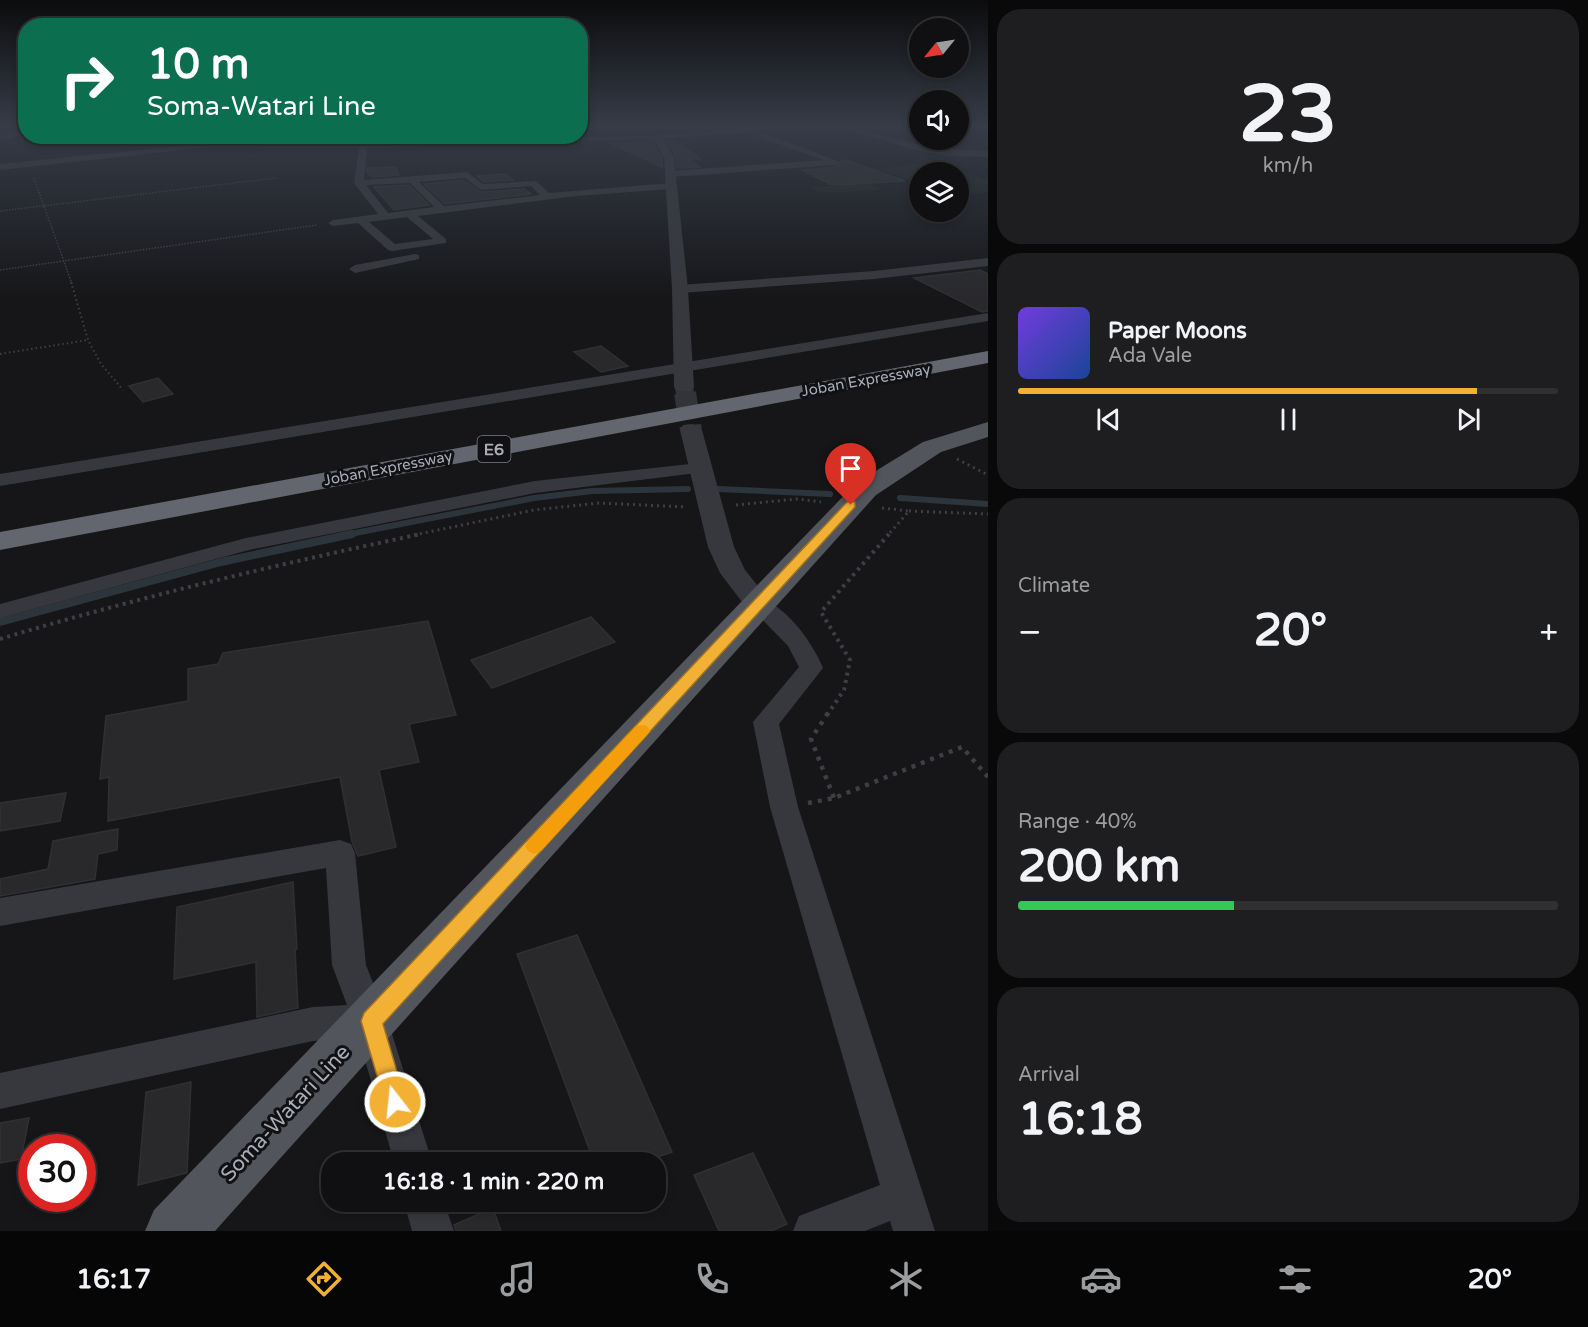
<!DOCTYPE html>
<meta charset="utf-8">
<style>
:root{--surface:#101012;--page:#1e1e20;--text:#f1f3f6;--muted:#9c9d9f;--line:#303032;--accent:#f2b134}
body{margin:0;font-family:"Varela Round",sans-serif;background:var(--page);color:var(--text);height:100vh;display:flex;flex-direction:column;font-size:22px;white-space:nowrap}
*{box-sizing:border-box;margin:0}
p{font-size:20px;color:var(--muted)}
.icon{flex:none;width:33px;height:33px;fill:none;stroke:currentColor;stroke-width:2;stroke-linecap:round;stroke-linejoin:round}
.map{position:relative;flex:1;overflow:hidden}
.sheet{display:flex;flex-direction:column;gap:9px;padding:9px;background:#09090a;width:600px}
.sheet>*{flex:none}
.banner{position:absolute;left:18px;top:18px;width:570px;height:126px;border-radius:24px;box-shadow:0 3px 9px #0003,0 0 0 2px var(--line);background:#0b6e4f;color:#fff;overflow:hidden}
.needle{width:39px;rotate:240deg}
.tools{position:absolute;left:909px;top:18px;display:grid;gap:12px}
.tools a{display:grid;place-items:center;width:60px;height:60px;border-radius:50%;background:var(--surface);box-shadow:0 3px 9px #0003,0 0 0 2px var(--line);font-size:30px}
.speed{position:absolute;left:18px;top:1134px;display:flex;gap:12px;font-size:30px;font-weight:700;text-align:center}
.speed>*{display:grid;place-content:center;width:78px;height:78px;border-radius:50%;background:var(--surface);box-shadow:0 3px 9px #0003,0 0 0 2px var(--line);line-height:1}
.speed .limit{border:9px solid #d22;background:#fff;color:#111}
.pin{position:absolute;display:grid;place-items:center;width:51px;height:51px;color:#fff;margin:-62px -26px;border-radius:50% 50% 50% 0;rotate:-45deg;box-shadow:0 0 6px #0007}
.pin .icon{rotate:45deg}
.me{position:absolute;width:66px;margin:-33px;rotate:344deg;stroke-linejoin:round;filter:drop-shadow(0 0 4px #0008)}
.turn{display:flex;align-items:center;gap:21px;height:126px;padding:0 30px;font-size:27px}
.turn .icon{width:78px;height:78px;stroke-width:2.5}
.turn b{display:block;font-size:42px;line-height:51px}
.big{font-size:45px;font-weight:800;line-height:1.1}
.sheet .tile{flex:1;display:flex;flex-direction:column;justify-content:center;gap:9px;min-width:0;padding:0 21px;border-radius:24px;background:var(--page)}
.sheet .dial{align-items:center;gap:0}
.dial b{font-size:78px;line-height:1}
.song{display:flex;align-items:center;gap:18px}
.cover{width:72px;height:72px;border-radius:9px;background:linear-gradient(135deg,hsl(260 70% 55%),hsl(220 70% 35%))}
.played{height:6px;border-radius:3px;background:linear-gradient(90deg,var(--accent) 85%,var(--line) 85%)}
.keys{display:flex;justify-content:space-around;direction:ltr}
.heat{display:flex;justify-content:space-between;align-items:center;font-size:33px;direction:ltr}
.charge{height:9px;border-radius:4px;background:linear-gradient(90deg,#34c759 40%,var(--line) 0)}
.trip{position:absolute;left:321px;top:1152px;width:345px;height:60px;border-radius:24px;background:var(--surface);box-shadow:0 3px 9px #0003,0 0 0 2px var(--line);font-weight:800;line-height:60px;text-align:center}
.menu{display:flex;height:96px;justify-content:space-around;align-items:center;background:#060607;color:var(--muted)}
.menu .icon{width:42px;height:42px}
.menu .current{color:var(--accent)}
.menu b{font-size:27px;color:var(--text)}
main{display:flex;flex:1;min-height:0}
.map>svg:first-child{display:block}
.green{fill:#1c231d}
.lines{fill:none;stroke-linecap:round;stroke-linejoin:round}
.stream-far1{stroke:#2c353c;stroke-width:6}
.stream{stroke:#2c353c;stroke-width:8}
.building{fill:#29292c;stroke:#303034;stroke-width:1.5}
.tertiary-tunnel-far1{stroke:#333438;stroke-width:18;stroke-dasharray:18 9;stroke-linecap:butt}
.tertiary-tunnel{stroke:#333438;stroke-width:22;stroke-dasharray:22 11;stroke-linecap:butt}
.path-far4{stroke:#3d3f44;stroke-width:1.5;stroke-dasharray:1.5 1.5;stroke-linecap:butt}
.path-far3{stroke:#3d3f44;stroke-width:2;stroke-dasharray:1.5 3;stroke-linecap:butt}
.path-far2{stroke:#3d3f44;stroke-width:3;stroke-dasharray:2 4;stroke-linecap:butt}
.path-far1{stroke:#3d3f44;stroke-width:4;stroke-dasharray:3 4.5;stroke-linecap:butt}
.path{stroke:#3d3f44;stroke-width:4.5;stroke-dasharray:4 6;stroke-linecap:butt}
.minor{fill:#37383d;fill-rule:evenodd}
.tertiary{fill:#37383d;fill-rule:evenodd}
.primary{fill:#53555c;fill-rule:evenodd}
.motorway{fill:#63666e;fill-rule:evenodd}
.route{fill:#f2b134;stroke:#9d7322;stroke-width:1.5}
.slow{fill:#f59e0b}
.labels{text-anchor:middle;stroke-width:6;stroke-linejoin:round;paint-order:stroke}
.far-street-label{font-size:15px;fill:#a8adb8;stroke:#111113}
.shield{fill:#111113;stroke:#7b7e86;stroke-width:1.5}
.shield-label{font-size:16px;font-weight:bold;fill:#a8adb8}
.near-street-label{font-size:21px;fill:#a8adb8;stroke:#111113}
</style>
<main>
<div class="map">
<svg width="988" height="1231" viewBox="0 0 988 1231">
<rect width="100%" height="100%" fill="#161618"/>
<!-- green -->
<path class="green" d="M932 162 988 180V192L959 196 958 172H920L919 183 877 169Z
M871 184 884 190 820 193 811 187Z"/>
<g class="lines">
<!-- stream-far1 -->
<path class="stream-far1" d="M718 489 830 494
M900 498 988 504
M345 535 534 498 592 491 688 489"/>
<!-- stream -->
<path class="stream" d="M0 622 221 562 352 534"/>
</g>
<!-- building -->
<path class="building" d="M674 140 700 159H687L700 167 677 168 676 157 667 141Z
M652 141 662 159V167L610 143Z
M846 160 905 181 839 185 830 184 802 170 836 167 842 161Z
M396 167 399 175 372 177 367 172V168Z
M506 174 513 180 484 182 477 176Z
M464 180 481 192 524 189 531 194 445 204 424 184Z
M409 185 429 205 394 210 374 187Z
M980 270 988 274V311L982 312 914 278Z
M601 346 628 366 601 372 574 352Z
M158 378 173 394 143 402 129 386Z
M591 617 615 642 492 688 471 660Z
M428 621 456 715 409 724 419 762 379 770 396 847 358 856 352 842 340 777 108 821 109 777 100 779 106 716 188 701V669L218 664 223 653Z
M66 793 60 821 0 831V803Z
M118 829 117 850 98 854 95 879 0 896V879L48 869 53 841Z
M293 882 297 949H295L298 1008 257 1017 256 962 174 979 177 907Z
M577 935 672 1152 643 1162H594L517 954Z
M191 1082 187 1173 138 1185 146 1092Z
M29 1118 21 1159 0 1163V1123Z
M753 1153 787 1224 771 1231H719L694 1175Z
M493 1208 501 1231H456L454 1225Z"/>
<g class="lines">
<!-- tertiary-tunnel-far1 -->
<path class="tertiary-tunnel-far1" d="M684 387 685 394"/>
<!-- tertiary-tunnel -->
<path class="tertiary-tunnel" d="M685 393 691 430"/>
<!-- path-far4 -->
<path class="path-far4" d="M34 178 72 284
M0 211 276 178
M0 270 317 225"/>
<!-- path-far3 -->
<path class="path-far3" d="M71 282 88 340 101 364 123 390
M0 354 88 340"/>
<!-- path-far2 -->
<path class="path-far2" d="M957 459 988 475
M736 505 797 499 821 502
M882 508 909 511 888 535
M909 511 988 514
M414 535 534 510 599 503 686 507"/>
<!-- path-far1 -->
<path class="path-far1" d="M0 639C139 597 279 564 421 534
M827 715 844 690 850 660 821 612 889 534"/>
<!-- path -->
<path class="path" d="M828 713 811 739 834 798
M808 803 834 798 962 747 988 777"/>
<!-- minor -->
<path class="minor" d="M755 127H786L782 129 758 131 840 162 836 165 670 177 665 174 670 171 824 160 753 135V132L657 139 367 148 364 180 467 172 483 184 536 181 549 193 671 183 676 186 671 189 576 196 418 216 446 239V243L392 251 388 250 358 223 333 226 328 223 333 220 378 214 354 183 359 148 210 147 0 170V164L210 143 363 144 657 135ZM465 178 481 190 531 186 540 195 444 206 419 182ZM410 183 434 207 388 213 366 185ZM407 217 433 239 395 244 369 222Z
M840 127H851L932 148 988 151V157L949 156 915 150Z
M26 129V134L0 140V136Z
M415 254 419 255V259L355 273 349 269 355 265Z
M988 258V266L874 279 680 293 674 289 680 285 874 271Z
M988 313V321L0 486V474Z
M699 463 705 464 708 468 705 472 535 493 249 550 0 618V604L246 538 535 481Z
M759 598C786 605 813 643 823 668L779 724 798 807 935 1231H893L890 1221 865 1231H793L799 1216 880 1185 770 807 753 722 799 667 788 646 748 605 751 600Z
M340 840 351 844 355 853 366 965 388 1021 432 1162H394L359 1039 313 1041 0 1109V1073L313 1007 347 1005 332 965 326 868 0 926V898Z
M404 1202H444L454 1231H412Z"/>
<!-- tertiary -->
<path class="tertiary" d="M653 135H661L674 158 688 289 694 387 691 391H677L674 387 672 289 664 158 652 137Z
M691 424 699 425 702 430 734 547 745 570 773 605 769 611 759 614 749 611 720 573 708 547 680 430 683 425Z"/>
<!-- primary -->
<path class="primary" d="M988 422V437L941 452 876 495 215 1231H145L154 1210 856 483 923 442Z"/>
<!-- motorway -->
<path class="motorway" d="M988 351V363L0 550V532Z"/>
</g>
<!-- sky -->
<linearGradient id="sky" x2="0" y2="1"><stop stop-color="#0c0c0d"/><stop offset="0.42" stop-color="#363c48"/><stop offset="1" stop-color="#363c48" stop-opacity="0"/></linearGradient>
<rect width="988" height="299" fill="url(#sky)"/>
<!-- route -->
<path class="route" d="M851 501 855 502V507L383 1024 406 1102 403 1110 395 1113 387 1110 361 1021 364 1013 847 502Z"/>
<!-- slow -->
<path class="slow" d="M642 725 647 726 650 731 647 735 541 851 534 854 528 851 525 846 528 841 636 726Z"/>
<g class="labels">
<!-- far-street labels -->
<g class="far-street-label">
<text transform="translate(866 380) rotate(-10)" y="5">Joban Expressway</text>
<text transform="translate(388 468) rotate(-11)" y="5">Joban Expressway</text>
</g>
<!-- shield labels -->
<rect class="shield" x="477.5" y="436" width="33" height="26" rx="4.5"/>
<g class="shield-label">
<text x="494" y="455">E6</text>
</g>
<!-- near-street labels -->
<g class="near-street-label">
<text transform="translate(285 1113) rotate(-47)" y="7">Soma-Watari Line</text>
</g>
</g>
</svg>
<div class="tools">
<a><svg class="needle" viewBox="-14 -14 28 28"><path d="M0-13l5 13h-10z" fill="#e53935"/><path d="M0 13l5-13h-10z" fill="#9c9d9f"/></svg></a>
<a><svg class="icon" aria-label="sound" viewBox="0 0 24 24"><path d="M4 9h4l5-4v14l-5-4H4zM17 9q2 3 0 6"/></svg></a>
<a><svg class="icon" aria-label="layers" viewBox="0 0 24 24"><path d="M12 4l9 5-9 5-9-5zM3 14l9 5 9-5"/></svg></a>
</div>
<div class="speed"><div class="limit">30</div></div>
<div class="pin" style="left:851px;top:505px;background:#d93025"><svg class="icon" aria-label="arrive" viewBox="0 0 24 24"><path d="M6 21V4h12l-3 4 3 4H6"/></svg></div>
<svg class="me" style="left:395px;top:1102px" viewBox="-20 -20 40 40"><circle r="17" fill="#f2b134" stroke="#fff" stroke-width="3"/><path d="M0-11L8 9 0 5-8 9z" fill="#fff"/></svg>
<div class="trip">16:18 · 1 min · 220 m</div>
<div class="banner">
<div class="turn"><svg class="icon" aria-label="right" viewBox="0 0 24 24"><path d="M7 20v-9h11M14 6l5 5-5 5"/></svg><div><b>10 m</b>Soma-Watari Line</div></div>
</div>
</div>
<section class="sheet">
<div class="tile dial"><b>23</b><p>km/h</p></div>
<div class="tile">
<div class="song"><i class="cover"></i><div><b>Paper Moons</b><p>Ada Vale</p></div></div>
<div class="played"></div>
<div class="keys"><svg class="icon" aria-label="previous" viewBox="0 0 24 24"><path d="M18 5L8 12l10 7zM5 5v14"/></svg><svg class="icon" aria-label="pause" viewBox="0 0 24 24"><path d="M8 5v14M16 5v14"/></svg><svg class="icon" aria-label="next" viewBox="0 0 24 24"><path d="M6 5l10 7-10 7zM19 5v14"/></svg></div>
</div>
<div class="tile"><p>Climate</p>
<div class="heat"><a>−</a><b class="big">20°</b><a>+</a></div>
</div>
<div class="tile"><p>Range · 40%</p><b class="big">200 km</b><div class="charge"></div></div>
<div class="tile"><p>Arrival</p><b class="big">16:18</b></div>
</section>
</main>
<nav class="menu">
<b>16:17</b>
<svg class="icon current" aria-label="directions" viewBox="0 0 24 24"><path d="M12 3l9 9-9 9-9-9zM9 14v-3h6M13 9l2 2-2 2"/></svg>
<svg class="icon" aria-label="music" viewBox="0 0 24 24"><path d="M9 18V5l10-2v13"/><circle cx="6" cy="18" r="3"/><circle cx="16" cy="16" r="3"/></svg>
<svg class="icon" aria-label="phone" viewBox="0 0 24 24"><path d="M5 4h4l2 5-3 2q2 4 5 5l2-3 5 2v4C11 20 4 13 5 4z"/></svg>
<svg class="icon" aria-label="climate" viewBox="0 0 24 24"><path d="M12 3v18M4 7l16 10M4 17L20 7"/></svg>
<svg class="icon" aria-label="car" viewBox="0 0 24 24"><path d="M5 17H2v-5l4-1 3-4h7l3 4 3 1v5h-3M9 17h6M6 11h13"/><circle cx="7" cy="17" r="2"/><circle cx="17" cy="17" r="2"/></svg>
<svg class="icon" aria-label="filters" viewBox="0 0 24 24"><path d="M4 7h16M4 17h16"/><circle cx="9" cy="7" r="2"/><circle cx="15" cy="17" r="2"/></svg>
<b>20°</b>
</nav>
